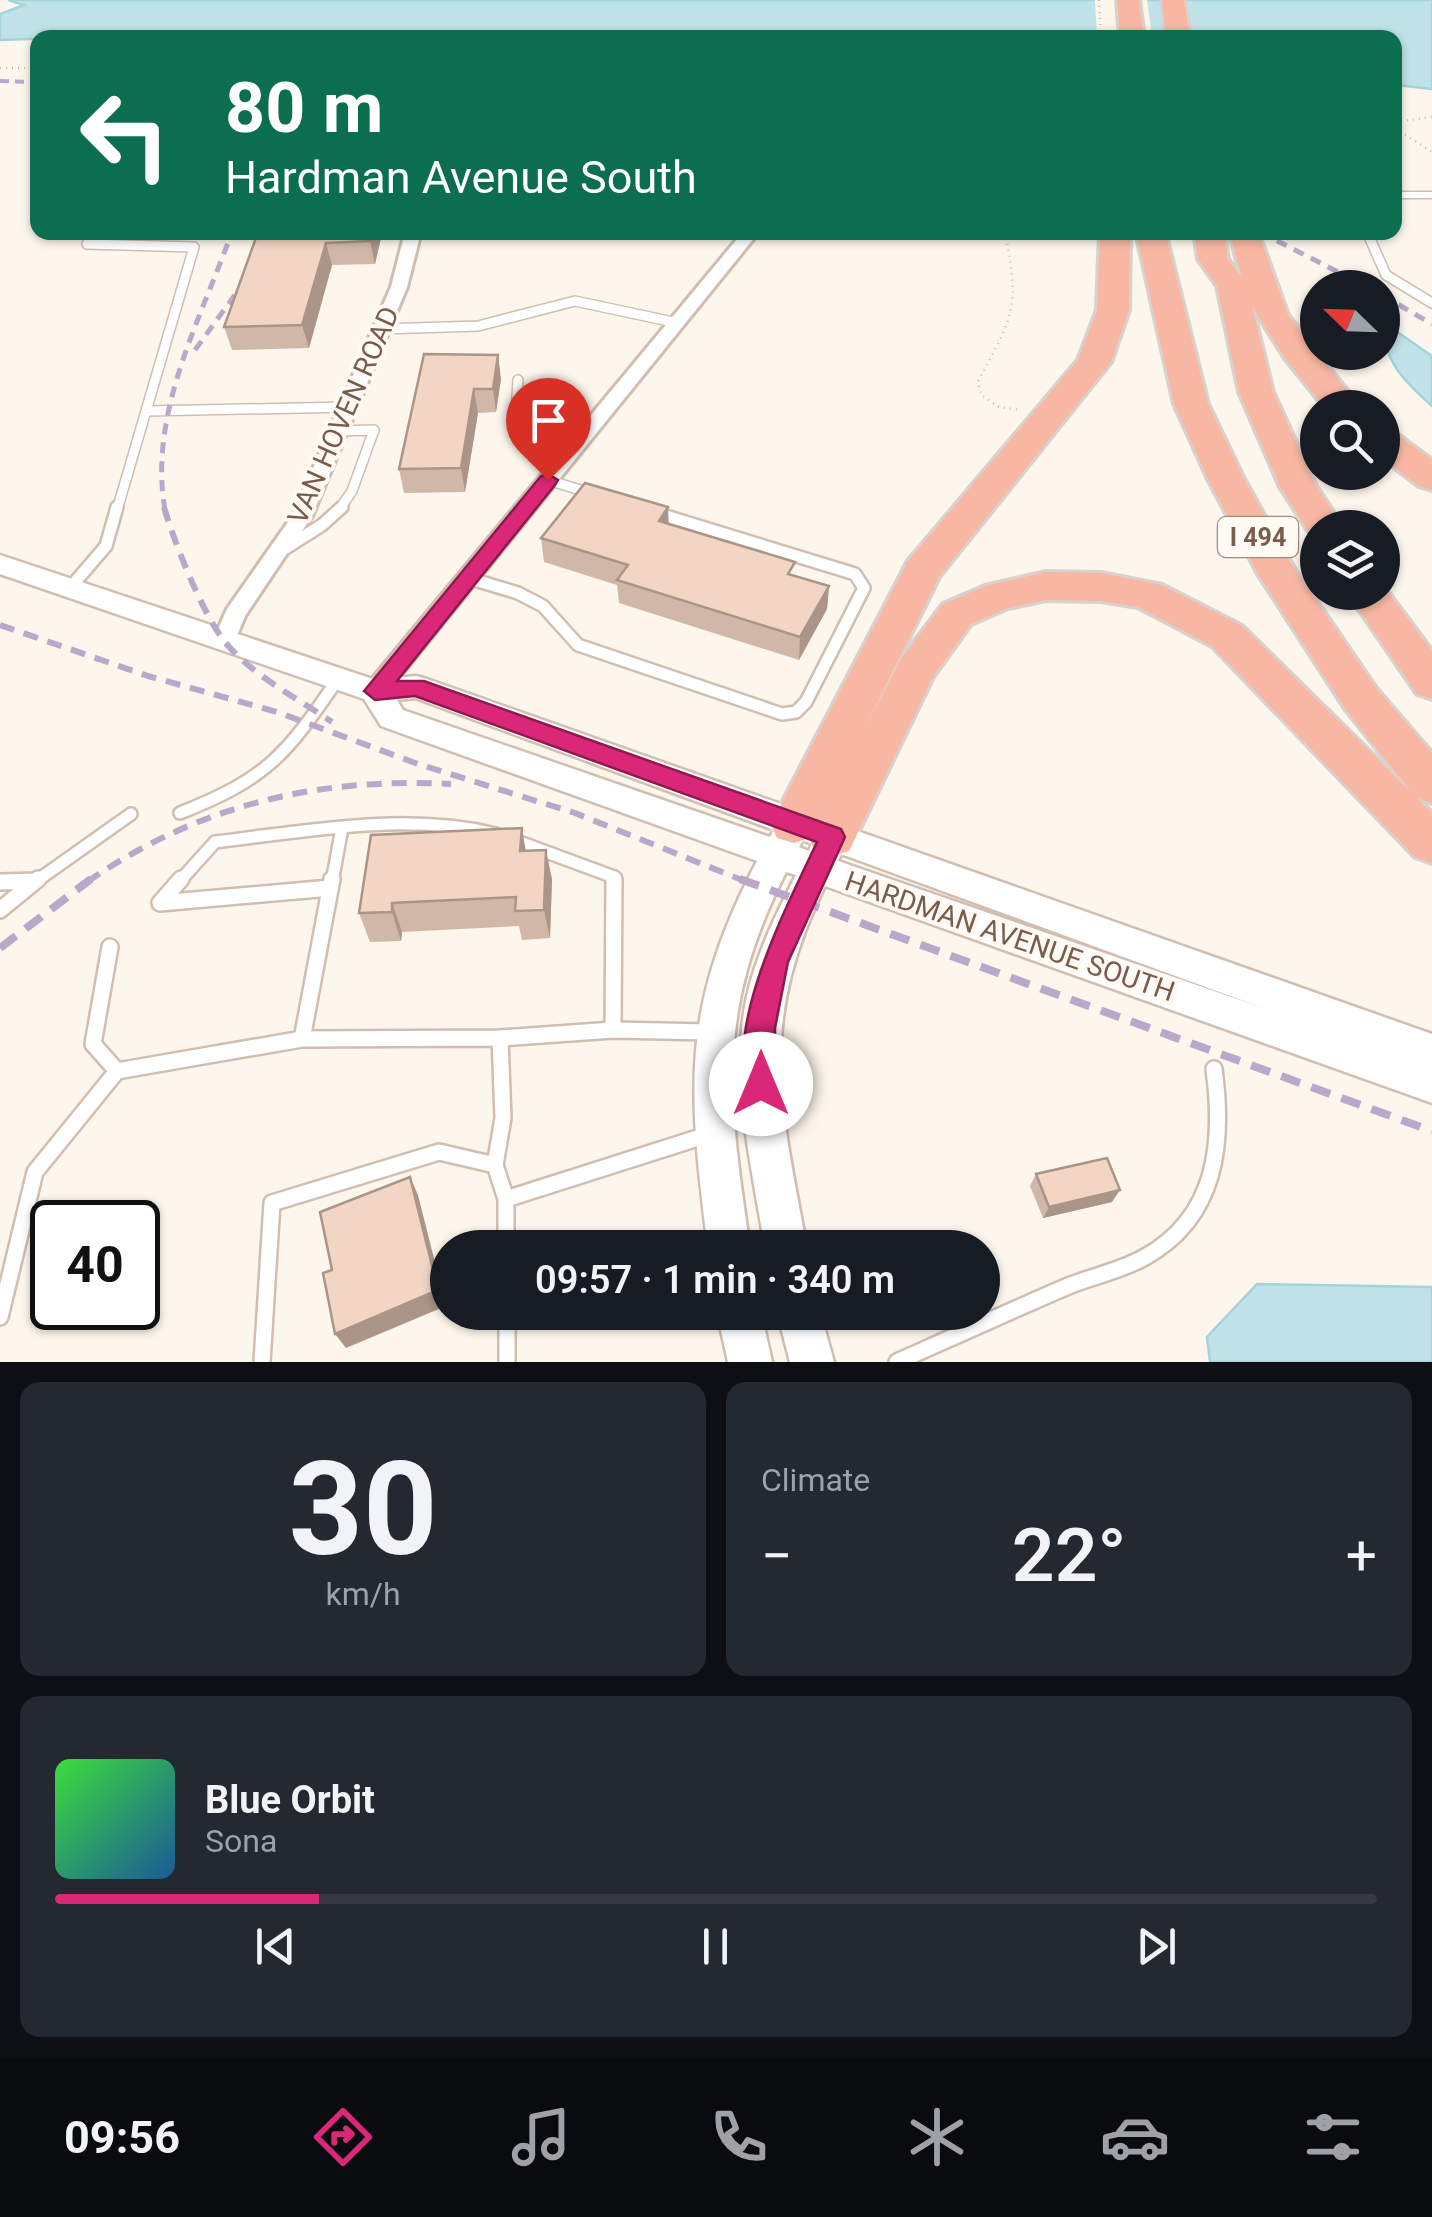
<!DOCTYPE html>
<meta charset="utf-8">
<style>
:root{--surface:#171b24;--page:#242831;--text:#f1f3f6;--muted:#9ea1a6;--line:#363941;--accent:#db2777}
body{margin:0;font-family:Roboto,sans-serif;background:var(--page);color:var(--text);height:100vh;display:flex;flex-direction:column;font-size:38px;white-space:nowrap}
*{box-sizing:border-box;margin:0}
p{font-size:32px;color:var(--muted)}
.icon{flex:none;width:55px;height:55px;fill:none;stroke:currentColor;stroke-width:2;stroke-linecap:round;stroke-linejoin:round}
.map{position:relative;height:1362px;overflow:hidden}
.sheet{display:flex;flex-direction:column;gap:20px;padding:20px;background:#0d0f14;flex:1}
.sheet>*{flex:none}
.guide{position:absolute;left:30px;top:30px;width:1372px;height:210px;border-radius:20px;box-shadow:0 2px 8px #0004;background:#0b6e4f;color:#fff;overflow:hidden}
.needle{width:65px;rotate:293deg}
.buttons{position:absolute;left:1300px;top:270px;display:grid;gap:20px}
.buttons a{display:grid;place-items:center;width:100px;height:100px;border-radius:50%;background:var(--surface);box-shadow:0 2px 8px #0004;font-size:50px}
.speed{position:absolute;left:30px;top:1200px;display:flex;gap:20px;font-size:50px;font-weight:700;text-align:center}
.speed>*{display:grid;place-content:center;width:130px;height:130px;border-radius:50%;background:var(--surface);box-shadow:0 2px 8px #0004;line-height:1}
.speed .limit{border:5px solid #111;border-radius:15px;background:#fff;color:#111}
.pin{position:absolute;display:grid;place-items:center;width:85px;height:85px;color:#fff;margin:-102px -42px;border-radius:50% 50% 50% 0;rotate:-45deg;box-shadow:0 0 10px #0007}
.pin .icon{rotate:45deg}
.me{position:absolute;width:110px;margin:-55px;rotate:0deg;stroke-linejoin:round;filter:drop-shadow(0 0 8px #0008)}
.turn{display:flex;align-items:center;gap:35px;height:210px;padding:0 30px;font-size:45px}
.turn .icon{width:130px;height:130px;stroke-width:2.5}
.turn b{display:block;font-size:70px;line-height:85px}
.big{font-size:75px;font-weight:600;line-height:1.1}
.sheet .tile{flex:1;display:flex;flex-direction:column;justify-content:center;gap:15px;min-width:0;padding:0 35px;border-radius:20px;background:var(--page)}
.sheet .dial{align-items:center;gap:0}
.dial b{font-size:130px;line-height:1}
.song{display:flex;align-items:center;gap:30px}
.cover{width:120px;height:120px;border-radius:15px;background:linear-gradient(135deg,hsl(120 70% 55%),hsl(210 70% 35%))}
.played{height:10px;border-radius:5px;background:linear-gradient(90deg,var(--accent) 20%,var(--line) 20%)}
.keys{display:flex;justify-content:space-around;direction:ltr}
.heat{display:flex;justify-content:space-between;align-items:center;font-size:55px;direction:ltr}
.sheet .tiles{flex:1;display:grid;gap:20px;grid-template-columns:1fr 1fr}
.tile:last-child{grid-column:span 2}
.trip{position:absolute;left:430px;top:1230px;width:570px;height:100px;border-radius:50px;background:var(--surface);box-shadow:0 2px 8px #0004;font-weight:600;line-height:100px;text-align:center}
.menu{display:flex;height:160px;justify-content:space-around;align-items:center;background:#090b0e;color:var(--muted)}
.menu .icon{width:70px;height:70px}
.menu .active{color:var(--accent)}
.menu b{font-size:45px;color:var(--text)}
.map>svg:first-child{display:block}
.water{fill:#bfe3e8;stroke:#a5d3da;stroke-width:2.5}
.pier{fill:#fdf6ec}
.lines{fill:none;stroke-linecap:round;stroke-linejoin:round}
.service-far3-casing{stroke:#d1beb0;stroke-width:9}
.service-far2-casing{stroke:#d1beb0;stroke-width:12}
.service-far1-casing{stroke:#d1beb0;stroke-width:16}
.service-casing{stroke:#d1beb0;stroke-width:20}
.minor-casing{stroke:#d1beb0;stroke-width:6}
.tertiary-casing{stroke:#d1beb0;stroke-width:5}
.motorway-casing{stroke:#dad1cd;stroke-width:6}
.path{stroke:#d9b8a5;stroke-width:2.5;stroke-dasharray:1 5;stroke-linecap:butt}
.service-far3{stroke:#fff;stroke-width:6}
.service-far2{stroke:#fff;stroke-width:9}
.service-far1{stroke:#fff;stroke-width:11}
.service{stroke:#fff;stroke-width:15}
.minor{fill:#fff;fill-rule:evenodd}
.tertiary{fill:#fff;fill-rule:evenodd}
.motorway{fill:#f7b7a3;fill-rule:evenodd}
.rail-far3{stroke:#b9a8c9;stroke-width:4;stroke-dasharray:9 6;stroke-linecap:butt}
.rail-far2{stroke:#b9a8c9;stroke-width:5;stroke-dasharray:11 8;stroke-linecap:butt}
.rail-far1{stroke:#b9a8c9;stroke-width:6;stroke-dasharray:15 10;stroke-linecap:butt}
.rail{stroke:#b9a8c9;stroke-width:8;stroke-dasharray:20 12;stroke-linecap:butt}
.wall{fill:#d1b7a8}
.shaded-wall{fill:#aa9588}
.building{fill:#f3d5c3;stroke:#aa9588;stroke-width:2.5}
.route{fill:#db2777;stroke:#8e194d;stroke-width:2.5}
.labels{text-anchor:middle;stroke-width:8;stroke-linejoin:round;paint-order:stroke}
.shield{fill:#fffaf3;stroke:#a28b7f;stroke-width:2.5}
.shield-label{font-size:25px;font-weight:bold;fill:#7a5c4d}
.street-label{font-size:28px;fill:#7a5c4d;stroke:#fffaf3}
</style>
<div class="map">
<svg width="1432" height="1362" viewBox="0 0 1432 1362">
<rect width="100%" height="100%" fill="#fdf6ec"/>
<!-- water -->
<path class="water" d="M8 0H1432V89L1395 85V38L268 37 214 33 0 40V14L24 5Z
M1383 322 1432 356V406C1405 382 1382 360 1383 322Z
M1257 1284 1432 1287V1362H1210L1207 1337Z"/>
<!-- pier -->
<path class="pier" d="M1095 0H1147L1152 37H1097Z"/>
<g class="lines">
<defs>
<path id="service-far3" d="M1395 195H1432"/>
<path id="service-far2" d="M94 232 87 244 194 247 117 510
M1367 232 1386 275 1432 303
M382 329 478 326 575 301 678 323
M518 380 515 433 578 445
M147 411 349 407
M339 431 374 430 352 491 339 510
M548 480 590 493"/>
<path id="service-far1" d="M281 551 322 525 342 507
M468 578 518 593 543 606 578 645 782 714 796 712 806 702 864 588 855 574 656 513
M70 588 106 546 117 507
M180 813C268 778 285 756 338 679
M514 840 614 877V882
M11 882 35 881
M35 882 131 814
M179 882 215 842C307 831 404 812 496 834
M332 882 342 828"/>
<path id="service" d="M181 879 160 903 330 888
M614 879 613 1030 710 1032
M0 882 35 881
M0 910 38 879
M110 947 93 1044 117 1071
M500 1038 613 1030
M302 1039 332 879
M506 1199 707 1135
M507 1312V1362
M0 1317 35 1172 117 1071 302 1039 500 1038 503 1118 495 1165
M262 1362 272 1203 439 1152 495 1165 506 1199V1248
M897 1362C953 1337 1010 1311 1066 1287 1092 1276 1121 1271 1145 1257 1217 1217 1224 1143 1214 1069"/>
<path id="minor" d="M405 232H421L407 287 312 516 245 616 232 647H216L213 641 227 609 293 515 391 287Z
M743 232H759L383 697H367L364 691 367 685Z"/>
<path id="tertiary" d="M0 555 376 680 416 676 427 679 1432 1034V1103L825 886C757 1026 780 1102 807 1248H765C752 1166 729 1078 747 996 757 953 776 914 796 875L786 872C715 1012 728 1098 750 1248H708C688 1088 680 1009 757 861L381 726 364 699 0 574ZM415 698 774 830 770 837 403 710 397 700ZM803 840 812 844 809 851 799 847ZM841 854 1266 1009 838 861Z
M717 1312H761L772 1362H728Z
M777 1312H820L834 1362H790Z"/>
<path id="motorway" d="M1117 0H1139L1144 38H1120Z
M1162 0H1184L1190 38H1166Z
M1100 232H1130L1129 310 1111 362 939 577 860 738 901 659 943 604 985 586 1046 572 1101 573 1162 585 1242 626 1412 793 1346 710 1258 574 1208 479 1174 404 1136 232H1165L1208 404 1244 479 1294 568 1376 688 1432 753V803L1417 798 1432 813V863L1415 857 1212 646 1138 607 1101 601 1046 600 1008 608 971 624 933 677 849 851 832 856 815 851 809 838 794 843 777 838 771 824 908 561 1078 360 1097 310Z
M1194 232H1224L1228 259 1242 278 1229 232H1258L1288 315 1361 408H1325L1284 357 1252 306 1273 392 1316 486 1344 528H1318V539L1312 537 1280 487 1239 392 1217 286 1198 259Z
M1382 429 1394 432 1432 460V490L1419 486 1382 458Z
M1382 584 1432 651V699L1417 694 1347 592H1382Z"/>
</defs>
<!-- service-far3 casing -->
<use href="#service-far3" class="service-far3-casing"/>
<!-- service-far2 casing -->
<use href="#service-far2" class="service-far2-casing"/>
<!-- service-far1 casing -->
<use href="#service-far1" class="service-far1-casing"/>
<!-- service casing -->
<use href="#service" class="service-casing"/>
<!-- minor casing -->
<use href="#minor" class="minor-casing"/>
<!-- tertiary casing -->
<use href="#tertiary" class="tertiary-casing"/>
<!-- motorway casing -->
<use href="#motorway" class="motorway-casing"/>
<!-- path -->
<path class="path" d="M1099 0 1101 38
M0 68H38
M1395 122 1432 117
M1395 128 1432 152
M1005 232C1020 307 1014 316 978 381L981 395 999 407 1020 410"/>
<!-- service-far3 -->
<use href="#service-far3" class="service-far3"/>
<!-- service-far2 -->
<use href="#service-far2" class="service-far2"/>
<!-- service-far1 -->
<use href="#service-far1" class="service-far1"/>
<!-- service -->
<use href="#service" class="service"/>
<!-- minor -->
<use href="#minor" class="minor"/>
<!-- tertiary -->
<use href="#tertiary" class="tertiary"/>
<!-- motorway -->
<use href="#motorway" class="motorway"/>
<!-- rail-far3 -->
<path class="rail-far3" d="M0 81 38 82"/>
<!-- rail-far2 -->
<path class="rail-far2" d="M1260 232 1369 288
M1382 295 1432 324
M195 350 245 281 263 232
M165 510C148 414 200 321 232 232"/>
<!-- rail-far1 -->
<path class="rail-far1" d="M164 507C174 542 203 615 225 642 253 676 297 698 332 722
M0 625 148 676 277 712 418 764 575 813 747 882
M87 882C198 805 318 777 451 784"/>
<!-- rail -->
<path class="rail" d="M740 879 1432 1131
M0 948 91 879"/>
</g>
<!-- wall -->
<path class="wall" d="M258 232H380L381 238 375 264 332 265 309 348 232 350 224 327Z
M424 354 501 379 496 412 478 413 465 492 404 493 399 469Z
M669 524 794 576 829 586 827 609 799 660 619 603 617 585 544 562 541 538Z
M526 851 552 879 550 938 522 940 519 926 402 932 401 941 370 942 359 913Z
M1036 1174 1112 1202 1043 1218 1030 1186Z"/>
<!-- shaded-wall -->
<path class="shaded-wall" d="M372 232H380L381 238 375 264 370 241Z
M326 243 332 265 309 348 302 325Z
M498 355 501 379 496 412 493 389Z
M474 389 478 413 465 492 461 468Z
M668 507 669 531 659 521Z
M829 586 827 609 799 660 800 637Z
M522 828 527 858 520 851Z
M546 850 552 879 550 938 544 910Z
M392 903 402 932 401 941 392 912Z
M410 1177 418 1195 446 1306 346 1348 335 1334Z
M1120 1190 1112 1202 1043 1218 1049 1207Z"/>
<!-- building -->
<path class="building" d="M258 232H372L370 241 326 243 302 325 224 327Z
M424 354 498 355 493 389H474L461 468 399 469Z
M585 483 668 507 659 521 795 562 788 574 829 586 800 637 617 580 628 565 541 538Z
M522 828 520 851 546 850 544 910 515 911 516 897 392 903V912L359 913 371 835Z
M1107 1158 1120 1190 1049 1207 1036 1174Z
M410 1177 438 1290 335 1334 323 1273 332 1270 320 1212Z"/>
<!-- route -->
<path class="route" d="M548 474 558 480 555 485 397 681H424L841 829 845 837 788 962 775 1028V1084L771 1094 761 1098 750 1094C722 1027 789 903 817 842L415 696 375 700 364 691 541 476Z"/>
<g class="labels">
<!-- shield labels -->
<rect class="shield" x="1218" y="517" width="80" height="40" rx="8"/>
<g class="shield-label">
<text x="1258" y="546">I 494</text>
</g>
<!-- street labels -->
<g class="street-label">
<text transform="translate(343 415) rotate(-66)" y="10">VAN HOVEN ROAD</text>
<text transform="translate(1010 936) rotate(19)" y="10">HARDMAN AVENUE SOUTH</text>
</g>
</g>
</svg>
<div class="buttons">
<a><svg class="needle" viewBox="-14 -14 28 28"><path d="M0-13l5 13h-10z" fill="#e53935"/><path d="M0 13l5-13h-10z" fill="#9ea1a6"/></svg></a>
<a><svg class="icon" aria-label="search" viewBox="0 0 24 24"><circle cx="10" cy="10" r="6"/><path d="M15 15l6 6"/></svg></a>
<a><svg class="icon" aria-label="layers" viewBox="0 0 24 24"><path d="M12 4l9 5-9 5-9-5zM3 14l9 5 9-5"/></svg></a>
</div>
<div class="speed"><div class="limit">40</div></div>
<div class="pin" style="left:548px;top:480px;background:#d93025"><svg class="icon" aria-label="arrive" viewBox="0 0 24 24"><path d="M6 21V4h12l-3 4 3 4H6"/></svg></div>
<svg class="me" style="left:761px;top:1084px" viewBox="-20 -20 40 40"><circle r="19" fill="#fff"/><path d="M0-13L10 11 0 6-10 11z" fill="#db2777"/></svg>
<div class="trip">09:57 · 1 min · 340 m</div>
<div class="guide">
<div class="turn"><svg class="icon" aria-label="left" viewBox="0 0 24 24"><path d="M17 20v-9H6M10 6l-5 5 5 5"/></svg><div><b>80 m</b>Hardman Avenue South</div></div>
</div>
</div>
<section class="sheet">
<div class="tiles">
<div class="tile dial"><b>30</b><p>km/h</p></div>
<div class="tile"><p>Climate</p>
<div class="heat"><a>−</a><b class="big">22°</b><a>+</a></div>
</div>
<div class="tile">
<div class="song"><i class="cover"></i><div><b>Blue Orbit</b><p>Sona</p></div></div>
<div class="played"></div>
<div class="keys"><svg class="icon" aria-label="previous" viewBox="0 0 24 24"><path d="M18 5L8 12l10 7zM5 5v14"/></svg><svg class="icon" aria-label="pause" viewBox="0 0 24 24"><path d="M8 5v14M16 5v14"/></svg><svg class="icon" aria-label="next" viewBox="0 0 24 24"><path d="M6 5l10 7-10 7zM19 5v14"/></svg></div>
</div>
</div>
</section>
<nav class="menu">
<b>09:56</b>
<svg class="icon active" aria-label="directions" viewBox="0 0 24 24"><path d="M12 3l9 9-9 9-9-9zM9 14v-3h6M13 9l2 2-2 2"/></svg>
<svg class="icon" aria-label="music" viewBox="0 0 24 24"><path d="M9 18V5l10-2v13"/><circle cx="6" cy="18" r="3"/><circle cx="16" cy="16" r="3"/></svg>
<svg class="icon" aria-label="phone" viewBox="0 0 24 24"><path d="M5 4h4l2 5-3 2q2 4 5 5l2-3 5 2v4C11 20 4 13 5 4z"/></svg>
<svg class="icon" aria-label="climate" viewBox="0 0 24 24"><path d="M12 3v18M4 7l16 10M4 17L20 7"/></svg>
<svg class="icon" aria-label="car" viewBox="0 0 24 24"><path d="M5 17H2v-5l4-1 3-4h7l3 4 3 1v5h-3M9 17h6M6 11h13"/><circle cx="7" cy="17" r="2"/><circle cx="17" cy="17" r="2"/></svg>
<svg class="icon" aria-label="filters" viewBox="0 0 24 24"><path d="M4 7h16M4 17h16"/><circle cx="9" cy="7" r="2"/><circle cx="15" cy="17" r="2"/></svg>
</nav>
